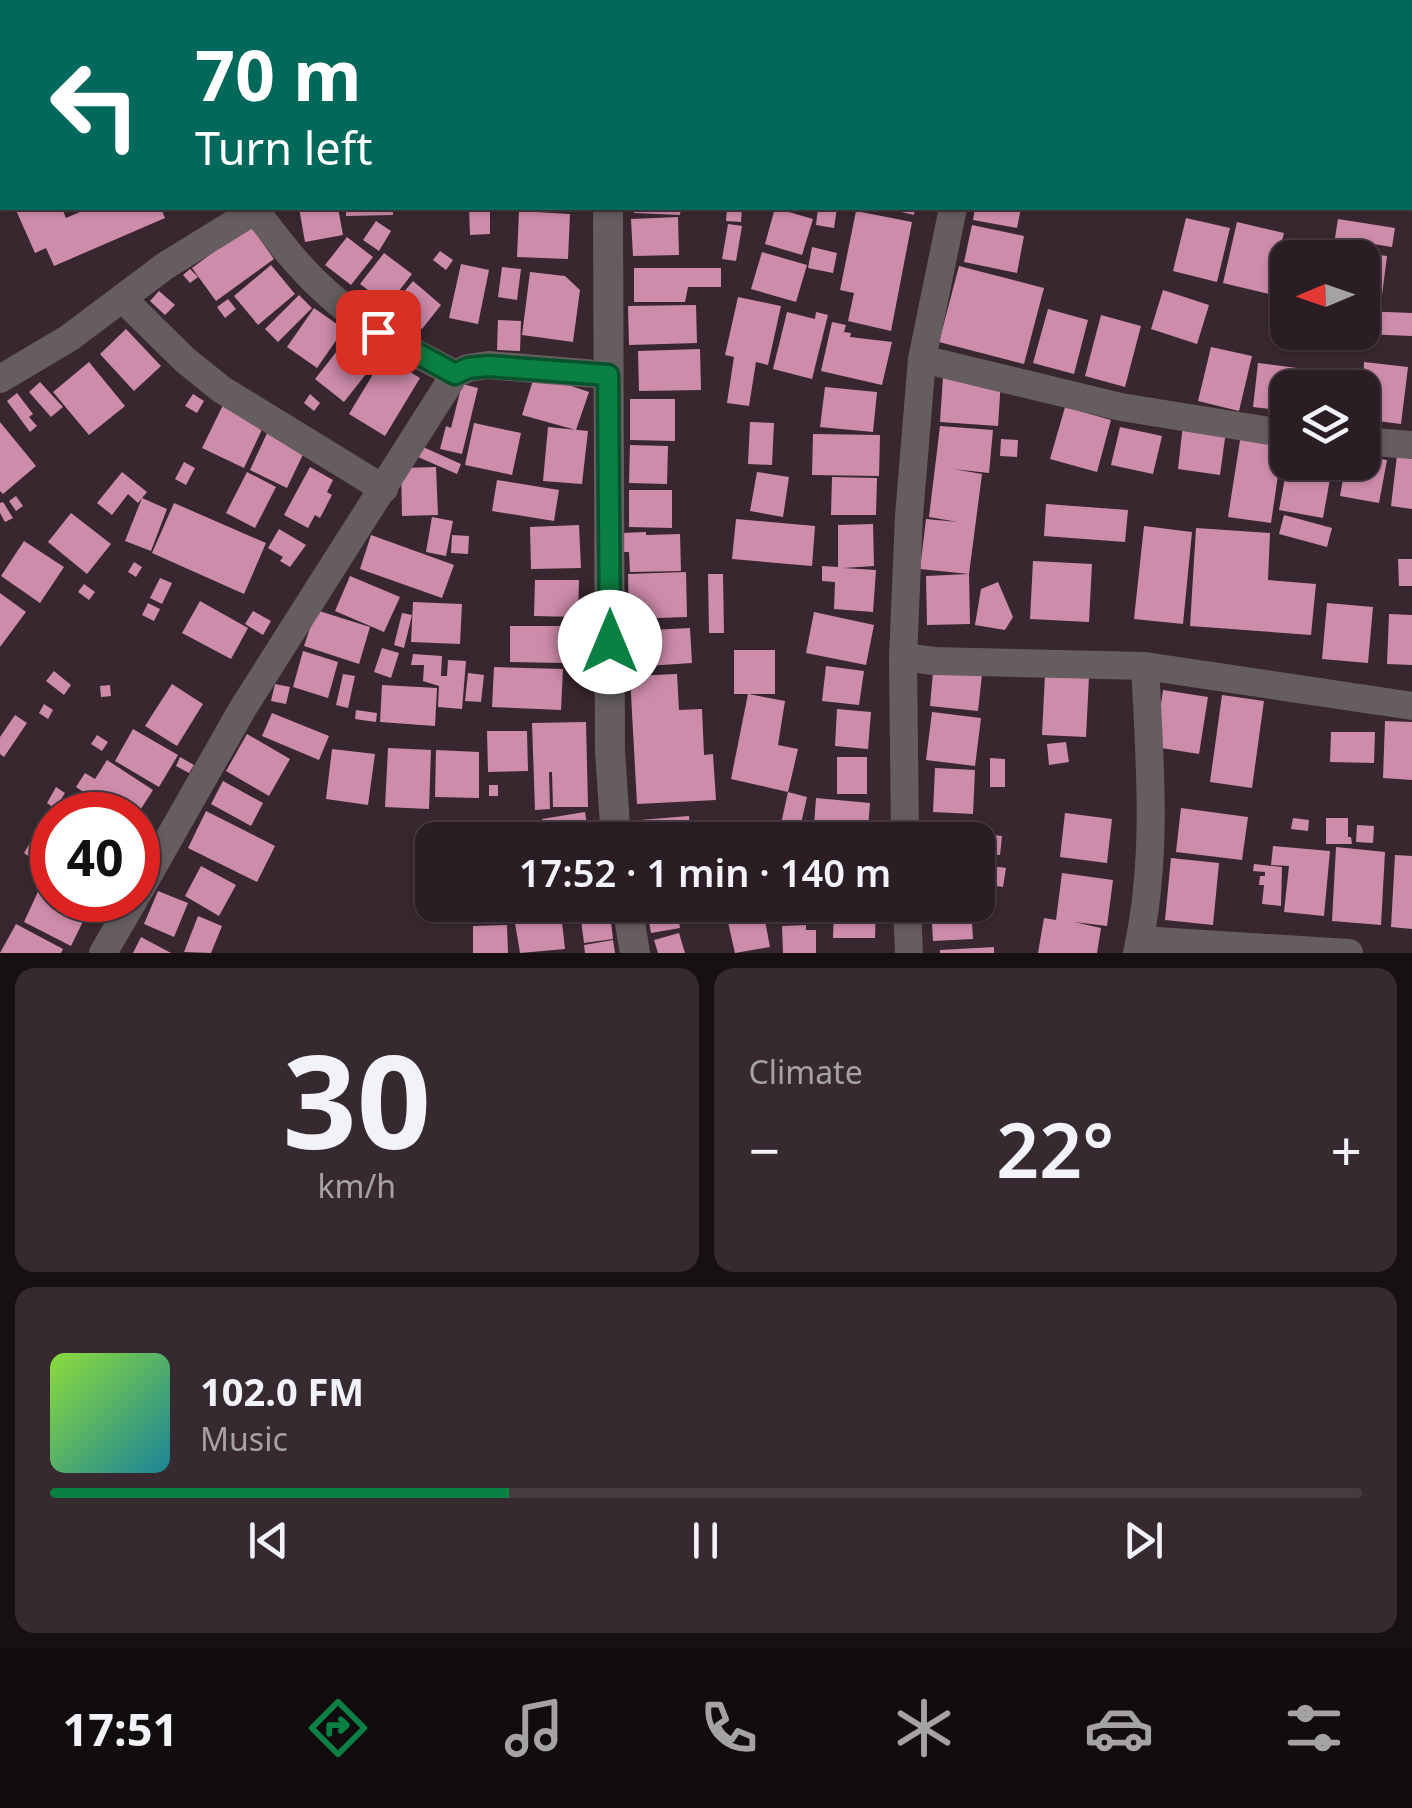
<!DOCTYPE html>
<meta charset="utf-8">
<style>
:root{--surface:#2a1d23;--page:#362a30;--text:#f1f3f6;--muted:#a5a2a6;--line:#463b41;--accent:#0b8043}
body{margin:0;font-family:"Noto Sans",sans-serif;background:var(--page);color:var(--text);height:100vh;display:flex;flex-direction:column;font-size:38px;white-space:nowrap}
*{box-sizing:border-box;margin:0}
p{font-size:32px;color:var(--muted)}
.icon{flex:none;width:55px;height:55px;fill:none;stroke:currentColor;stroke-width:2;stroke-linecap:round;stroke-linejoin:round}
.map{position:relative;height:953px;overflow:hidden}
.sheet{display:flex;flex-direction:column;gap:15px;padding:15px;background:#171013;flex:1}
.sheet>*{flex:none}
.top-card{position:absolute;left:0px;top:0px;width:1412px;height:210px;box-shadow:0 2px 8px #0004,0 0 0 2px var(--line);background:#00695c;color:#fff;overflow:hidden}
.needle{width:65px;rotate:268deg}
.controls{position:absolute;left:1270px;top:240px;display:grid;gap:20px}
.controls a{display:grid;place-items:center;width:110px;height:110px;border-radius:20px;background:var(--surface);box-shadow:0 2px 8px #0004,0 0 0 2px var(--line);font-size:50px}
.speed{position:absolute;left:30px;top:792px;display:flex;gap:20px;font-size:50px;font-weight:700;text-align:center}
.speed>*{display:grid;place-content:center;width:130px;height:130px;border-radius:50%;background:var(--surface);box-shadow:0 2px 8px #0004,0 0 0 2px var(--line);line-height:1}
.speed .limit{border:15px solid #d22;background:#fff;color:#111}
.pin{position:absolute;display:grid;place-items:center;width:85px;height:85px;color:#fff;margin:-42px;border-radius:20px;box-shadow:0 5px 15px #0006}
.me{position:absolute;width:110px;margin:-55px;rotate:0deg;stroke-linejoin:round;filter:drop-shadow(0 0 8px #0008)}
.turn{display:flex;align-items:center;gap:35px;height:210px;padding:0 30px;font-size:45px}
.turn .icon{width:130px;height:130px;stroke-width:2.5}
.turn b{display:block;font-size:70px;line-height:85px}
.big{font-size:75px;font-weight:600;line-height:1.1}
.sheet .widget{flex:1;display:flex;flex-direction:column;justify-content:center;gap:15px;min-width:0;padding:0 35px;border-radius:20px;background:var(--page)}
.sheet .dial{align-items:center;gap:0}
.dial b{font-size:130px;line-height:1}
.song{display:flex;align-items:center;gap:30px}
.cover{width:120px;height:120px;border-radius:15px;background:linear-gradient(135deg,hsl(90 70% 55%),hsl(190 70% 35%))}
.played{height:10px;border-radius:5px;background:linear-gradient(90deg,var(--accent) 35%,var(--line) 35%)}
.keys{display:flex;justify-content:space-around;direction:ltr}
.heat{display:flex;justify-content:space-between;align-items:center;font-size:55px;direction:ltr}
.sheet .tiles{flex:1;display:grid;gap:15px;grid-template-columns:1fr 1fr}
.widget:last-child{grid-column:span 2}
.trip{position:absolute;left:415px;top:822px;width:580px;height:100px;border-radius:20px;background:var(--surface);box-shadow:0 2px 8px #0004,0 0 0 2px var(--line);font-weight:600;line-height:100px;text-align:center}
.tabs{display:flex;height:160px;justify-content:space-around;align-items:center;background:#110c0e;color:var(--muted)}
.tabs .icon{width:70px;height:70px}
.tabs .active{color:var(--accent)}
.tabs b{font-size:45px;color:var(--text)}
.map>svg:first-child{display:block}
.building{fill:#ce8cab}
.lines{fill:none;stroke-linecap:round;stroke-linejoin:round}
.minor{stroke:#655d60;stroke-width:28}
.tertiary{stroke:#655d60;stroke-width:30}
.route-casing{stroke:#07532c;stroke-width:25}
.route{stroke:#0b8043;stroke-width:18}
</style>
<div class="map">
<svg width="1412" height="953" viewBox="0 0 1412 953">
<rect width="100%" height="100%" fill="#38272f"/>
<!-- building -->
<path class="building" d="M15 208H62L66 218 89 208H161L165 218 54 266 46 248 35 253Z
M299 208H338L343 235 305 242Z
M346 208H393V215L346 216Z
M469 208H490V234L470 235Z
M635 208H681L680 215 634 213Z
M727 208H742L741 222 726 221Z
M775 208 813 219 802 255 765 244Z
M818 208H837L834 228 816 225Z
M884 208H915L914 215Z
M975 208H1021L1017 228 973 220Z
M519 211 570 214 568 259 517 257Z
M856 211 912 222 891 331 848 321 854 293 840 290Z
M678 217 679 255 633 256 631 219Z
M1186 218 1230 228 1217 282 1173 271Z
M1338 219 1395 228 1392 247 1335 238Z
M376 221 391 231 379 251 363 240Z
M1237 222 1284 233 1269 294 1223 283Z
M728 224 742 226 736 261 722 259Z
M250 225 274 259 216 301 192 268Z
M972 225 1024 236 1017 273 964 262Z
M347 237 373 257 351 285 325 265Z
M812 247 837 253 833 273 808 268Z
M440 251 453 260 446 270 433 260Z
M762 252 807 265 796 302 751 289Z
M384 253 412 274 388 305 360 284Z
M1365 253 1387 256 1380 311 1362 308Z
M461 264 489 270 478 324 449 318Z
M271 265 295 294 258 325 234 296Z
M959 266 1044 288 1024 364 939 342Z
M502 267 521 269 517 300 498 297Z
M634 268H721V287H688L685 302H634Z
M190 269 198 277 190 283 183 275Z
M530 272 565 276 580 290 573 342 522 335Z
M413 281 441 305 422 329 393 305Z
M1163 290 1209 305 1197 344 1151 329Z
M159 291 175 305 165 315 150 301Z
M299 295 312 308 278 342 265 329Z
M738 297 781 306 768 365 756 362 749 406 727 403 734 357 725 355Z
M228 299 236 309 225 318 217 307Z
M696 305 697 343 629 345 628 306Z
M314 308 344 329 317 368 287 347Z
M1048 309 1088 320 1074 374 1033 363Z
M1362 311 1412 313V336L1362 334Z
M787 312 815 319 816 312 828 315 812 379 773 369Z
M1101 315 1141 326 1125 387 1085 376Z
M498 320 521 321 520 351 497 350Z
M832 322 846 325 844 332 851 333 850 337 892 342 882 385 821 371Z
M126 329 161 366 134 391 100 354Z
M352 332 381 355 344 402 315 379Z
M1211 347 1252 356 1239 411 1198 401Z
M700 349 701 390 639 391 638 351Z
M384 356 420 378 385 436 349 414Z
M89 362 125 406 89 435 53 392Z
M1364 362 1408 367 1401 424 1362 419Z
M1258 363 1297 368 1295 388H1288V411L1253 407Z
M1314 371 1355 377 1353 388H1312Z
M535 374 589 392 576 430 522 415Z
M943 376 1001 380 998 426 940 422Z
M40 382 63 407 51 417 29 392Z
M462 384 478 388 462 454 440 449 446 426 451 428Z
M825 387 877 392 873 432 820 427Z
M17 393 33 414 29 417 37 426 30 432 7 401Z
M193 394 204 401 197 413 185 406Z
M310 394 320 403 314 411 304 403Z
M630 399H675V441L630 440Z
M223 405 264 425 244 468 202 448Z
M1065 407 1111 420 1097 472 1050 459Z
M0 422 36 466 3 494 0 491Z
M750 422 774 423 772 465 748 464Z
M474 423 521 433 512 475 465 465Z
M1183 425 1226 431 1220 475 1178 469Z
M940 426 993 430 989 473 953 469 982 474 969 574 920 569 926 519 958 522 929 517Z
M548 427 588 431 582 484 543 481Z
M1120 427 1162 436 1153 474 1111 465Z
M269 429 306 448 287 488 250 470Z
M813 434 880 435 879 476 812 475Z
M1241 434 1283 441 1271 523 1228 517Z
M1001 439 1018 440 1017 457 1000 456Z
M630 445 668 446 667 484 629 483Z
M423 447 461 464 457 474 418 457Z
M1397 455 1412 456V509L1391 506Z
M1362 456 1387 460 1379 503 1340 496 1346 462H1362Z
M184 462 195 468 186 485 175 479Z
M1288 462H1333L1323 518 1279 510Z
M310 467 333 480 327 492 332 495 320 518 315 515 308 528 284 515Z
M436 467 438 515 402 516 401 468Z
M122 472 147 492 138 503 128 494 112 515 97 503Z
M247 472 276 487 255 528 226 513Z
M757 472 789 477 783 517 750 511Z
M832 477 877 478 876 515H831Z
M497 480 559 490 554 521 492 511Z
M629 490H672V528L629 527Z
M16 496 23 506 16 511 9 501Z
M142 498 167 509 151 551 125 541Z
M3 502 13 518 5 522 0 513V503Z
M174 503 266 543 244 594 152 553Z
M1046 504 1128 510 1125 542 1044 536Z
M71 513 111 544 87 574 48 542Z
M1284 515 1332 528 1327 547 1279 534Z
M432 517 453 521 446 556 426 552Z
M736 519 815 526 812 566 732 559Z
M873 524 874 566 843 568 876 570 873 612 834 609 835 582 822 581V566L838 567V525Z
M579 525 581 568 531 569 530 527Z
M1144 526 1192 532 1183 624 1134 619Z
M1196 528 1270 533 1268 580 1316 584 1311 635 1190 626Z
M279 529 306 545 290 567 280 561 283 557 268 548Z
M646 532V535L680 534 681 571 630 572 629 552H622L621 533Z
M371 535 454 565 442 598 360 569Z
M452 535 469 536 468 554 451 553Z
M24 541 64 567 40 603 1 576Z
M1398 559H1412V586H1399Z
M1033 561 1092 564 1089 622 1030 619Z
M134 562 142 567 136 577 128 572Z
M686 572 687 617 629 619 628 574Z
M708 574H723L724 633H709Z
M969 574 970 624 927 625 926 576Z
M350 576 400 597 384 632 335 611Z
M160 578 172 583 162 604 150 598Z
M535 580H579L578 617 534 616Z
M998 582 1013 617 1005 630 975 625 981 589Z
M84 584 95 592 89 600 78 592Z
M0 593 26 612 0 647Z
M200 601 248 628 231 659 182 633Z
M413 602 462 604 460 644 411 642Z
M148 603 160 609 154 621 142 615Z
M1327 603 1373 607 1368 663 1322 659Z
M316 610 370 627 359 664 304 646Z
M253 611 271 621 263 635 245 624Z
M814 612 874 625 866 665 806 653Z
M402 613 412 615 404 648 394 645Z
M1389 614 1412 615V665L1387 664Z
M510 626H565L564 663 510 662Z
M690 628 692 663 632 667 631 631Z
M382 648 399 653 391 678 374 672Z
M734 650H775V694H734Z
M303 651 338 662 328 698 293 687Z
M413 654 442 656 441 676H447L448 660 466 661 462 709 438 707 439 686 423 681 424 665H411Z
M934 661 983 666 978 711 930 706Z
M826 666 864 671 859 705 822 701Z
M494 667 563 669 561 710 492 707Z
M54 671 71 685 64 695 46 681Z
M468 673 484 675 481 702 465 701Z
M343 674 355 676 348 708 336 705Z
M677 674 679 710 702 709 704 755 713 754 716 800 637 804 630 676Z
M1045 674 1089 676 1086 737 1042 735Z
M172 684 203 704 177 746 145 726Z
M275 684 290 687 286 704 271 701Z
M110 685 111 696 101 697 100 686Z
M382 685 437 688 435 726 380 722Z
M1163 690 1208 697 1199 754 1155 747Z
M748 694 785 701 778 745 798 749 788 792 731 779Z
M1222 695 1264 701 1252 788 1210 782Z
M44 704 53 710 48 719 39 713Z
M837 709 871 712 868 749 835 746Z
M356 710 377 713 376 722 355 719Z
M932 712 981 718 975 766 926 760Z
M272 713 329 736 319 760 262 736Z
M15 715 27 723 4 757 0 754V737Z
M1385 721 1412 722V780L1383 778Z
M586 722 588 807H553L552 772H549L550 809 535 810 532 723Z
M133 729 178 755 159 787 115 761Z
M487 731H527L528 771 488 772Z
M1331 732H1375L1374 763 1330 762Z
M247 734 290 759 269 796 226 771Z
M97 735 108 742 102 751 91 744Z
M1066 742 1069 762 1049 765 1047 744Z
M388 748 431 750 429 809 385 807Z
M332 749 375 754 368 805 326 799Z
M436 750 479 752V798L435 797Z
M180 757 194 765 189 773 176 766Z
M837 757H867V794H837Z
M990 758 1005 759V787H990Z
M107 760 153 790 137 815H125L90 792 88 795 76 787 85 773 95 779Z
M935 768 975 770 973 814 933 812Z
M223 781 263 803 251 826 211 804Z
M489 785H498V796H489Z
M56 787 65 793 55 809 47 803Z
M788 792 807 797 800 828 781 824Z
M70 798 100 815H64L62 814Z
M816 798 870 803 867 840 813 839Z
M1181 808 1248 817 1242 860 1176 852Z
M206 811 275 846 257 882 188 848Z
M585 812 589 840H546L542 819Z
M1065 813 1112 819 1107 863 1060 857Z
M689 816 691 840H641L640 820Z
M1293 818 1309 820 1308 831 1291 829Z
M1326 818H1348V837H1351L1352 844H1326Z
M930 820 964 821 963 840H929Z
M1357 825 1374 826 1373 843 1356 842Z
M506 827 507 840H495L494 828Z
M779 832 780 840H743V838Z
M975 833 1002 836 1000 855 978 854Z
M45 838 52 843 45 854 38 849Z
M30 843 37 847 31 858 24 853Z
M1273 846 1330 851 1324 916 1284 912 1289 866 1271 865Z
M1336 847 1385 852 1381 925 1332 921Z
M1395 855 1412 856V929L1391 927Z
M1171 858 1219 863 1213 925 1165 920Z
M978 864 1006 868 1003 887 978 883Z
M1254 864 1282 867 1281 906 1262 904 1264 885H1259L1260 876H1265V872L1253 871Z
M201 866 236 885 219 916 185 896Z
M1062 873 1113 880 1107 926 1074 922 1101 928 1097 953H1038L1044 918 1056 920Z
M41 885 52 891V900H71L89 909 71 946 24 922Z
M158 891 188 903 174 937 144 924Z
M512 905H560L565 949 520 953Z
M579 905H609L613 939 584 943Z
M646 905H676L680 928 651 933Z
M931 905H971L973 939 933 941Z
M834 907 876 908 875 938H833Z
M763 910 770 947 735 953 727 918Z
M198 916 222 926 211 953 184 952Z
M16 924 63 949 61 953H0Z
M507 925 508 953H473V926Z
M806 925V930H816V953H783L782 926Z
M679 933 685 953H658L654 940Z
M141 937 171 953H133Z
M613 940 615 953H585L584 945Z
M994 947V953H940V950Z"/>
<g class="lines">
<!-- minor -->
<path class="minor" d="M223 0 225 2
M348 0 349 2
M689 0 709 2
M983 2 984 0
M1410 98H1412
M255 210C279 242 303 273 334 299 370 331 414 352 455 374
M122 298 185 360 221 389 384 489
M922 359 1121 407 1288 434
M0 379 69 338 165 266 259 208
M1362 441 1412 445
M903 657 934 661 1145 666 1412 706
M905 840 903 657 909 516 922 359 953 208
M138 893 243 708 455 374 468 368 488 365 608 375
M907 905 909 953
M1140 940 1349 953
M103 953 134 900
M1137 953C1158 858 1150 763 1145 666"/>
<!-- tertiary -->
<path class="tertiary" d="M617 2 618 0
M608 208 610 751 616 840
M627 905 635 953"/>
</g>
<g class="lines">
<defs>
<path id="route" d="M378 332 455 374 468 368 488 366 608 375 610 642"/>
</defs>
<!-- route casing -->
<use href="#route" class="route-casing"/>
<!-- route -->
<use href="#route" class="route"/>
</g>
</svg>
<div class="controls">
<a><svg class="needle" viewBox="-14 -14 28 28"><path d="M0-13l5 13h-10z" fill="#e53935"/><path d="M0 13l5-13h-10z" fill="#a5a2a6"/></svg></a>
<a><svg class="icon" aria-label="layers" viewBox="0 0 24 24"><path d="M12 4l9 5-9 5-9-5zM3 14l9 5 9-5"/></svg></a>
</div>
<div class="speed"><div class="limit">40</div></div>
<div class="pin" style="left:378px;top:332px;background:#d93025"><svg class="icon" aria-label="arrive" viewBox="0 0 24 24"><path d="M6 21V4h12l-3 4 3 4H6"/></svg></div>
<svg class="me" style="left:610px;top:642px" viewBox="-20 -20 40 40"><circle r="19" fill="#fff"/><path d="M0-13L10 11 0 6-10 11z" fill="#0b8043"/></svg>
<div class="trip">17:52 · 1 min · 140 m</div>
<div class="top-card">
<div class="turn"><svg class="icon" aria-label="left" viewBox="0 0 24 24"><path d="M17 20v-9H6M10 6l-5 5 5 5"/></svg><div><b>70 m</b>Turn left</div></div>
</div>
</div>
<section class="sheet">
<div class="tiles">
<div class="widget dial"><b>30</b><p>km/h</p></div>
<div class="widget"><p>Climate</p>
<div class="heat"><a>−</a><b class="big">22°</b><a>+</a></div>
</div>
<div class="widget">
<div class="song"><i class="cover"></i><div><b>102.0 FM</b><p>Music</p></div></div>
<div class="played"></div>
<div class="keys"><svg class="icon" aria-label="previous" viewBox="0 0 24 24"><path d="M18 5L8 12l10 7zM5 5v14"/></svg><svg class="icon" aria-label="pause" viewBox="0 0 24 24"><path d="M8 5v14M16 5v14"/></svg><svg class="icon" aria-label="next" viewBox="0 0 24 24"><path d="M6 5l10 7-10 7zM19 5v14"/></svg></div>
</div>
</div>
</section>
<nav class="tabs">
<b>17:51</b>
<svg class="icon active" aria-label="directions" viewBox="0 0 24 24"><path d="M12 3l9 9-9 9-9-9zM9 14v-3h6M13 9l2 2-2 2"/></svg>
<svg class="icon" aria-label="music" viewBox="0 0 24 24"><path d="M9 18V5l10-2v13"/><circle cx="6" cy="18" r="3"/><circle cx="16" cy="16" r="3"/></svg>
<svg class="icon" aria-label="phone" viewBox="0 0 24 24"><path d="M5 4h4l2 5-3 2q2 4 5 5l2-3 5 2v4C11 20 4 13 5 4z"/></svg>
<svg class="icon" aria-label="climate" viewBox="0 0 24 24"><path d="M12 3v18M4 7l16 10M4 17L20 7"/></svg>
<svg class="icon" aria-label="car" viewBox="0 0 24 24"><path d="M5 17H2v-5l4-1 3-4h7l3 4 3 1v5h-3M9 17h6M6 11h13"/><circle cx="7" cy="17" r="2"/><circle cx="17" cy="17" r="2"/></svg>
<svg class="icon" aria-label="filters" viewBox="0 0 24 24"><path d="M4 7h16M4 17h16"/><circle cx="9" cy="7" r="2"/><circle cx="15" cy="17" r="2"/></svg>
</nav>
